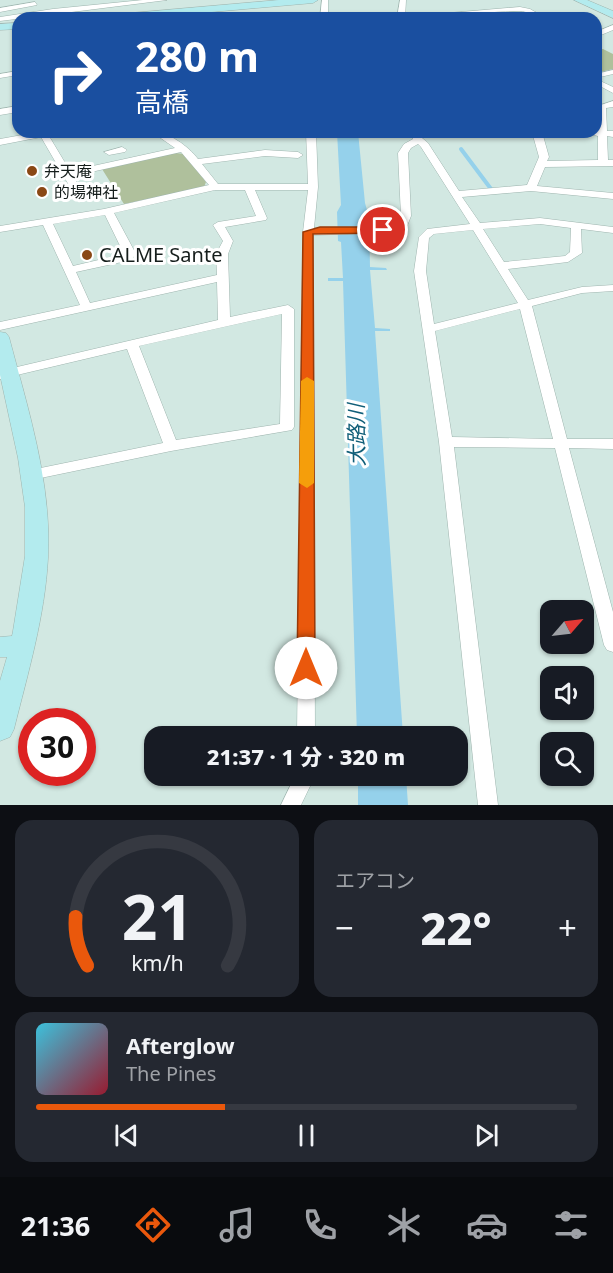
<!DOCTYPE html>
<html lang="ja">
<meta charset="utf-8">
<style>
:root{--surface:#171b24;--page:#242831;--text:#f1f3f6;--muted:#9ea1a6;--line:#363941;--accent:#ea580c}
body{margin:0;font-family:"Noto Sans","Noto Sans JP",sans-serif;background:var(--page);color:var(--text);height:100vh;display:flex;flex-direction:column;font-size:22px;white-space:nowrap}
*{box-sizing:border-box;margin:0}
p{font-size:20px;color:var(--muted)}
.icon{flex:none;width:33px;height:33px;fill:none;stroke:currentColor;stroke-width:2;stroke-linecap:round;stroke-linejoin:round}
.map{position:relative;height:805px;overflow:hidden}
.drawer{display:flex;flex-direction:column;gap:15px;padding:15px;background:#0d0f14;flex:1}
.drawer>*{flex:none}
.hud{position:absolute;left:12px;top:12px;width:590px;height:126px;border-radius:18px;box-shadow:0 2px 4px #0004;background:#1a4fa0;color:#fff;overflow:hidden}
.needle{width:39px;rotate:62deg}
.fabs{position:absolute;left:540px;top:600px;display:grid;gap:12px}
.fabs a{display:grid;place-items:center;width:54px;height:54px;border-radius:12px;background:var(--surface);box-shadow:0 2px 4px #0004;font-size:30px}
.speed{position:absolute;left:18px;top:708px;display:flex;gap:12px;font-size:30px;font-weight:700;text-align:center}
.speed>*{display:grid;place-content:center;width:78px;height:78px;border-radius:50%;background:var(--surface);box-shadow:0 2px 4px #0004;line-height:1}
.speed .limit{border:9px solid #d22;background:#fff;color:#111}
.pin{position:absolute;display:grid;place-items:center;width:51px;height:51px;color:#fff;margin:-26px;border:3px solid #fff;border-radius:50%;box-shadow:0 2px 6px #0007}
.me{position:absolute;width:66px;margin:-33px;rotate:0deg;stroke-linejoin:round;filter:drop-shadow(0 0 4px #0008)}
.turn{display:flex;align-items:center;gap:21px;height:126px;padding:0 24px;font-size:27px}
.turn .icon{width:78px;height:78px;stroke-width:2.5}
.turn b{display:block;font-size:42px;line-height:51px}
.big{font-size:45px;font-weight:800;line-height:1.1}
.drawer .widget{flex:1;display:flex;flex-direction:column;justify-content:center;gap:9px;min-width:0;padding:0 21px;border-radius:18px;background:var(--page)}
.drawer .dial{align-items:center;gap:0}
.dial svg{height:156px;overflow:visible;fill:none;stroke:var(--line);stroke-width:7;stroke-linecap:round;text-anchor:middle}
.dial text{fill:var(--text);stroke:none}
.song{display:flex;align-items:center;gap:18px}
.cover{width:72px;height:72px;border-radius:9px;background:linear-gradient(135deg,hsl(190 70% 55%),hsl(350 70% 35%))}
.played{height:6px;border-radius:3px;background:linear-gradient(90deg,var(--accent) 35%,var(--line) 35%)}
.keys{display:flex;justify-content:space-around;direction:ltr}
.heat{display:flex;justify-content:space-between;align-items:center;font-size:33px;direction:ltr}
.drawer .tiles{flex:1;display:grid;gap:15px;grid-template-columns:1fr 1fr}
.widget:last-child{grid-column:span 2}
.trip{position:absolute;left:144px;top:726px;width:324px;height:60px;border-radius:18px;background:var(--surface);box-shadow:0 2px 4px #0004;font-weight:800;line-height:60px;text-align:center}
.tabs{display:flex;height:96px;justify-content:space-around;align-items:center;background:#090b0e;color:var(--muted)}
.tabs .icon{width:42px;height:42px}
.tabs .current{color:var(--accent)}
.tabs b{font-size:27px;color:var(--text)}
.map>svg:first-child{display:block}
.green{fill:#afc09c}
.water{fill:#95d1eb}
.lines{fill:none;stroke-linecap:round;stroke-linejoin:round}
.stream{stroke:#95d1eb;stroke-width:4}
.street-casing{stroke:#9fb5af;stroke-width:1}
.secondary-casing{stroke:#9fb5af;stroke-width:1}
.street{fill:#fff;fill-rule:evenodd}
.secondary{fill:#b3ebee;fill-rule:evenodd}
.route{fill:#ea580c;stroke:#983908;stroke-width:1.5}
.slow{fill:#f59e0b}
.poi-dot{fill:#8a4815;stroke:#fff;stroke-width:2}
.labels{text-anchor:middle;stroke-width:6;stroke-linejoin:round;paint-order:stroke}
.far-poi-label{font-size:16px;fill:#151d1b;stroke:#fff;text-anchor:start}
.poi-label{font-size:20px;fill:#151d1b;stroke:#fff;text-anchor:start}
.water-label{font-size:21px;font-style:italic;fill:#105e78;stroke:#fff}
</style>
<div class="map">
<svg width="613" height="805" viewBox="0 0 613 805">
<rect width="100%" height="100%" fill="#d2e8e2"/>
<!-- green -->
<path class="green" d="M603 49 613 54V69L596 73V50Z
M176 153 184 154 206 182 204 187 124 204 102 169Z"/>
<!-- water -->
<path class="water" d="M337 132H358L365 203 369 217 370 267 386 268 387 270H370L375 328 390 329V331H375L403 736H357L343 281H328V278H343L341 242 338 241 337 212 341 205Z
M358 776H406L408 805H358Z"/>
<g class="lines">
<!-- stream -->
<path class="stream" d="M461 149 491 189"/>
<defs>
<path id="street" d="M143 0H167L0 21V17L53 9Z
M322 0H328V18H320Z
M400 0H406L405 18H397Z
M35 2 37 5 0 12V8Z
M520 7 530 9 546 18C535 18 529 11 519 11 483 11 447 18 411 18L415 16Z
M613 25V30L601 35 600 48 596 50V32Z
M613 70V74L596 78V74Z
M18 71V75L0 78V74Z
M596 79 613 87V93L596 84Z
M613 101V107L606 108 607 131H613V137L607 136 608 160H613V166L545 167 537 186 613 193V199L531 191 462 197 480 223 540 218 613 227V233L581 229 582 253 568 262 508 269 528 300 582 287 613 285V291L582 293 532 306 567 439H613V449L569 448 613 612V652L607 650 604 645 555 448 454 447 498 805H478L439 442 414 271 419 237 427 229 470 224 421 147 418 144 411 148 408 153 411 216 407 226 383 233 313 235 315 736H297L303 232 308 190H255L267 218 266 220 225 227 233 241 228 254 230 317 288 305 294 309V427L292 430 171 451 31 480 26 479 24 475 26 471 163 443 127 349 0 379V371L218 320 217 282 0 330V322L80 305 43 225 0 232V226L104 209 209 185 181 152 73 176 80 187 75 190 70 187 41 137 0 145V139L39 132H59L49 136 70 171 175 148 152 132C169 132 188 146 198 159L265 150 298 152 303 155 298 158 265 156 202 164 218 184H308L306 132H316L318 187 314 228H371L398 222 401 216 398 153 404 144 413 139 412 132H450L422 138 428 143 459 191 527 185 539 157 532 132H542L549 157 547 161 598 160V136L581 132 598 130V106ZM215 190H245L256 216 218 222 213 225 223 241 216 254 217 275 90 303 76 272 131 260 136 254 114 213ZM105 215 124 254 73 266 53 224ZM540 224 571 228 570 252 565 256 504 262 483 229ZM473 230 518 303 434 324 426 271 429 238 434 234ZM520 309 553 439 452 437 435 331ZM282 314 280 424 176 440 139 346Z
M18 106V112L0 115V109Z
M122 147 127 150 125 152 109 155 104 152Z
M295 776H315L301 805H281Z"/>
<path id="secondary" d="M279 0H318L313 3 144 18H104L109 15Z
M574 0H587L613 11V18Z
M18 23V29L0 30V24Z
M0 332 6 333 9 337C28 409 52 483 48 558 45 616 28 673 14 729L10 737 0 741V681L7 657H0V637L12 636 13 631 25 556V507L18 458 0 375Z"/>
</defs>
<!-- street casing -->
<use href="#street" class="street-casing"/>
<!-- secondary casing -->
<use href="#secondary" class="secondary-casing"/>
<!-- street -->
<use href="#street" class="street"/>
<!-- secondary -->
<use href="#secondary" class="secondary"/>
</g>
<!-- route -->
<path class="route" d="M320 227H383L389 230 383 233 313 234 315 668 312 673 306 675 300 673 297 668 303 232Z"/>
<!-- slow -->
<path class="slow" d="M307 377 314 381V483L307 488 299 483 301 381Z"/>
<!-- markers -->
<g class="poi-dot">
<circle cx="32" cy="171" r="6"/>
<circle cx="42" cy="192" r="6"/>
<circle cx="87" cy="255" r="6"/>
</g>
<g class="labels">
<!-- far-poi labels -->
<g class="far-poi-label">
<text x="44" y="177">弁天庵</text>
<text x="54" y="198">的場神社</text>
</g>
<!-- poi labels -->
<g class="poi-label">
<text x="99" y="262">CALME Sante</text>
</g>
<!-- water labels -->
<g class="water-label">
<text transform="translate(357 435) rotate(-91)" y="7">大路川</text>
</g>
</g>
</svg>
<div class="fabs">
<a><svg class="needle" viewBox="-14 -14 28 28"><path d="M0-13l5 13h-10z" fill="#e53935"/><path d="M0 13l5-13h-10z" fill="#9ea1a6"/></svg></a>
<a><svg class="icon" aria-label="sound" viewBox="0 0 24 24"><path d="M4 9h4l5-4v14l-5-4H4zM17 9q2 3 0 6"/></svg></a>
<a><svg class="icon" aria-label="search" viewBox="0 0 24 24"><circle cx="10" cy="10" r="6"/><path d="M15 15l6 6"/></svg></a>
</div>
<div class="speed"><div class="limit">30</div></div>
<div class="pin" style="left:383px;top:230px;background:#d93025"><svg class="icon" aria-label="arrive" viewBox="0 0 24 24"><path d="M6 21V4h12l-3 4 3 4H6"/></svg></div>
<svg class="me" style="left:306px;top:668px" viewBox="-20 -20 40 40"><circle r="19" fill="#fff"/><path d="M0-13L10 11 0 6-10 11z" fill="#ea580c"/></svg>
<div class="trip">21:37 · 1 分 · 320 m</div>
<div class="hud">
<div class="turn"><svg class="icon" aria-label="right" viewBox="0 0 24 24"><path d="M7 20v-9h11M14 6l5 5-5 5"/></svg><div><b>280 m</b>高橋</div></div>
</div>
</div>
<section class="drawer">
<div class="tiles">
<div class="widget dial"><svg viewBox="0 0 100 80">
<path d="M14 69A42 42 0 1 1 86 69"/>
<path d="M14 69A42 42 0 0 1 8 44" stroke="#ea580c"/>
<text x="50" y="56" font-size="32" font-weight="700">21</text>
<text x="50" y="72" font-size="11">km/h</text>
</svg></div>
<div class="widget"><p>エアコン</p>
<div class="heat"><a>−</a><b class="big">22°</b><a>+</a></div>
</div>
<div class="widget">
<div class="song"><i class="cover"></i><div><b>Afterglow</b><p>The Pines</p></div></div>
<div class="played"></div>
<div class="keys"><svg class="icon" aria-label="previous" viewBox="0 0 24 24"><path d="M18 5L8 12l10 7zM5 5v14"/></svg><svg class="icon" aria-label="pause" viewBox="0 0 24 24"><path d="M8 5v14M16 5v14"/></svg><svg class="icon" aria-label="next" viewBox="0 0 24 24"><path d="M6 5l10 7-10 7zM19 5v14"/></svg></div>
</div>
</div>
</section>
<nav class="tabs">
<b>21:36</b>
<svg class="icon current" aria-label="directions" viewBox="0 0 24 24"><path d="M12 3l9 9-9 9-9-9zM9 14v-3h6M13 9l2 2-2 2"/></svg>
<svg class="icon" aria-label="music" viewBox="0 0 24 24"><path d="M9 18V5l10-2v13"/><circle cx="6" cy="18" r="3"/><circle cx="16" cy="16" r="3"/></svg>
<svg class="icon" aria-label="phone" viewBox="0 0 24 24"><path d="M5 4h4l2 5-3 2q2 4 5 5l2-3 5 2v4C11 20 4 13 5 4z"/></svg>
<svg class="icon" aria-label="climate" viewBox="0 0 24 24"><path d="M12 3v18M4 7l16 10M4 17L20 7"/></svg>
<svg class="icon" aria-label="car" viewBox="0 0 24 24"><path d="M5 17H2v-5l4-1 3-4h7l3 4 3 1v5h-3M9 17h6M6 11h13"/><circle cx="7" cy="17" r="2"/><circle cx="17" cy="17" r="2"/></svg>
<svg class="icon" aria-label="filters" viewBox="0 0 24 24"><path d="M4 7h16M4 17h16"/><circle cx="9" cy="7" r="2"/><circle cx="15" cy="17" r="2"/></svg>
</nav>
